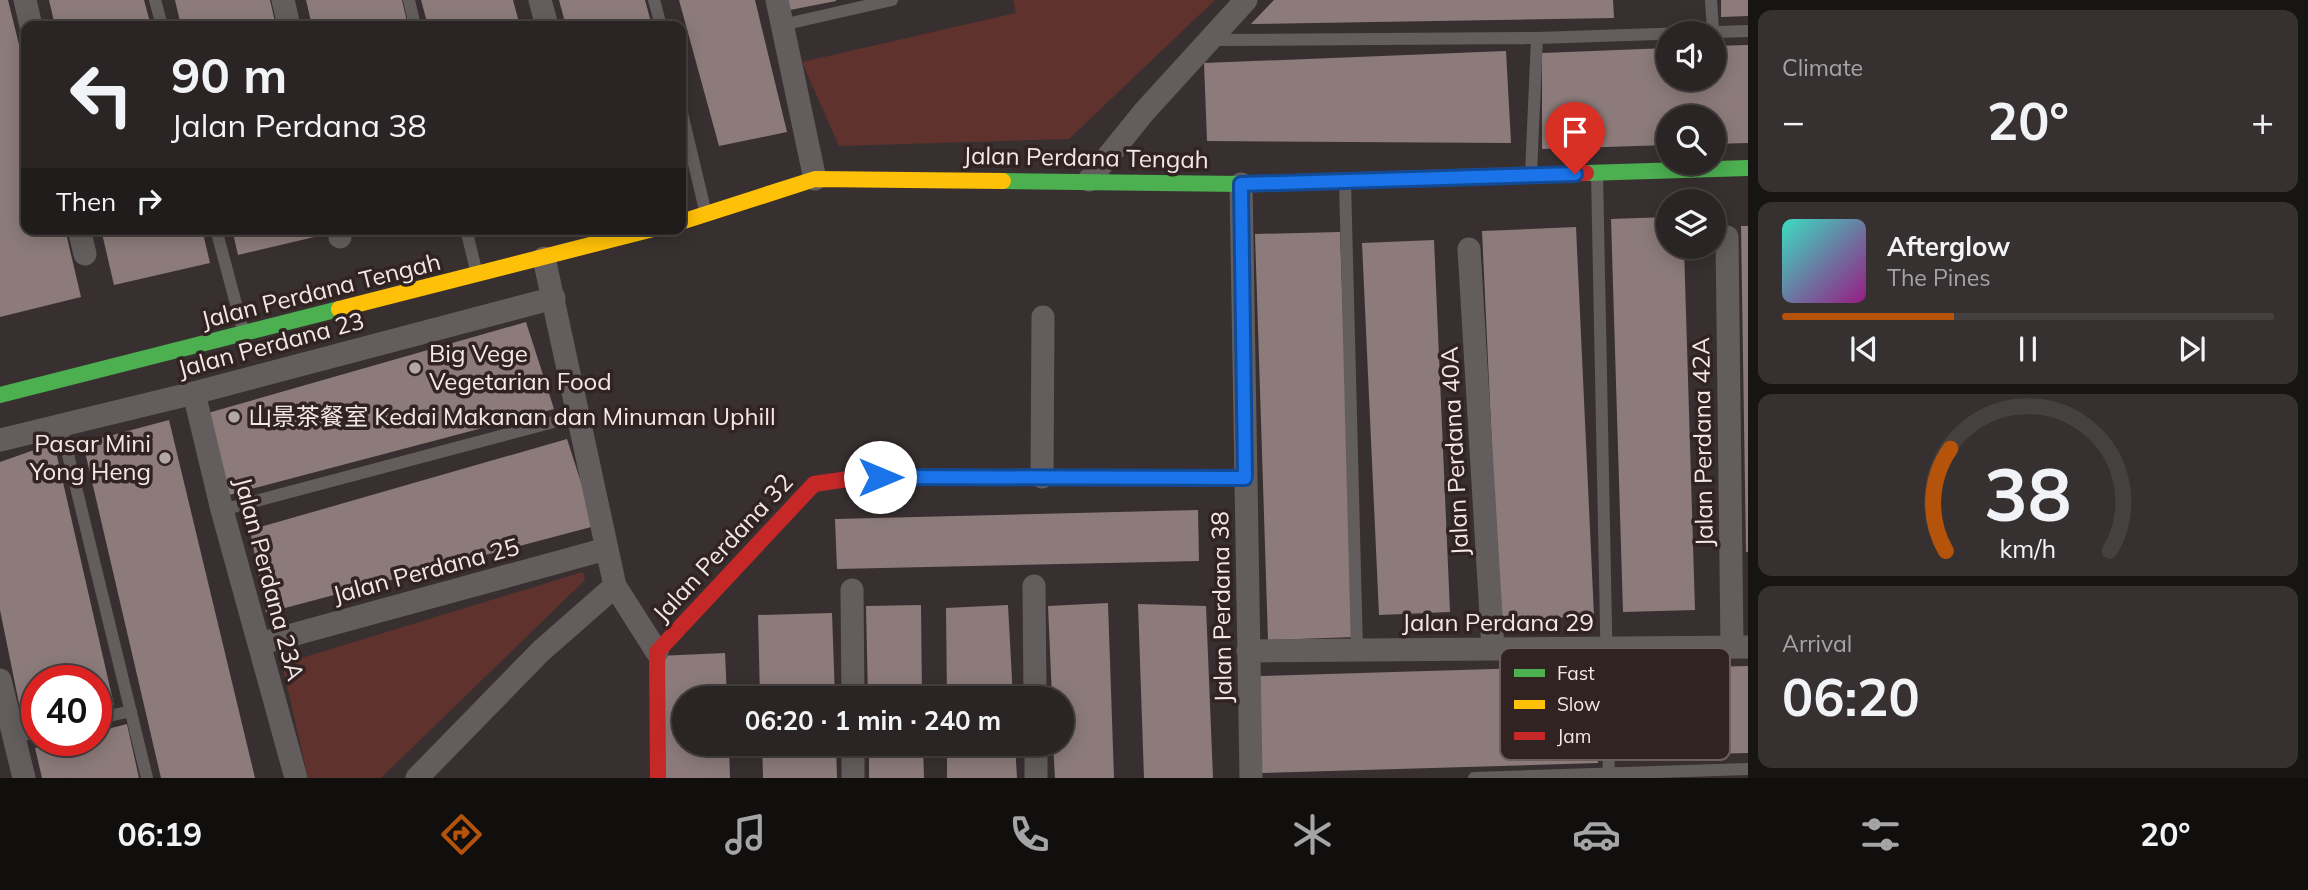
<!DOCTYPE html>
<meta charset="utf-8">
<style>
:root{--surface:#2a2424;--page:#363031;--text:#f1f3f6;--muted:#a5a4a6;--line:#464141;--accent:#b45309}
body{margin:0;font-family:Mulish,"Noto Sans SC",sans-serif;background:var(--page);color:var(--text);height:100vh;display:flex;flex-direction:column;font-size:26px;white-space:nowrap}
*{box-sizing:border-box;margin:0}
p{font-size:23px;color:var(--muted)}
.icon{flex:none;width:38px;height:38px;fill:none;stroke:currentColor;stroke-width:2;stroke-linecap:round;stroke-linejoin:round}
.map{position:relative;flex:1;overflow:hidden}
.sheet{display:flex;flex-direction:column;gap:10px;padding:10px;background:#171414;width:560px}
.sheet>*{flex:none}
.banner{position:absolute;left:21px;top:21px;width:665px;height:214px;border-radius:14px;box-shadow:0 4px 18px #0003,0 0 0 2px var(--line);background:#2a2424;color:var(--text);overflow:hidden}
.controls{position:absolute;left:1656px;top:21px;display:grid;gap:14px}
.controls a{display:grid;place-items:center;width:70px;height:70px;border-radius:50%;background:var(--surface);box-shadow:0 4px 18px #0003,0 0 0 2px var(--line);font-size:35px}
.speed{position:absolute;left:21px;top:665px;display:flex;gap:14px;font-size:35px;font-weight:700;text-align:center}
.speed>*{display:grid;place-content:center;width:91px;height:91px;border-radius:50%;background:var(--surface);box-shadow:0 4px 18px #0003,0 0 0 2px var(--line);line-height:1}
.speed .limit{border:10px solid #d22;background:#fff;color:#111}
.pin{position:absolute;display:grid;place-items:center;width:60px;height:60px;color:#fff;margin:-72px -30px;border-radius:50% 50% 50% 0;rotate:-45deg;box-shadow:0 0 7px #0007}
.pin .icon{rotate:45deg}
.me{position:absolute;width:77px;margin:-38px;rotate:90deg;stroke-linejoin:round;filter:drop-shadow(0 0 5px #0008)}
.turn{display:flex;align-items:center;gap:24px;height:147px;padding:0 35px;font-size:32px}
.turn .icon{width:91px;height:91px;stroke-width:2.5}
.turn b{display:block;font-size:49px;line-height:60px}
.then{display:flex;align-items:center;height:66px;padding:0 35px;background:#0003;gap:14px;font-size:26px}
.big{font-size:52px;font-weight:700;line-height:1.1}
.sheet .widget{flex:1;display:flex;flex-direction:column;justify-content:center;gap:10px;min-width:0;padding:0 24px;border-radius:14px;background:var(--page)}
.sheet .dial{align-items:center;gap:0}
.dial svg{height:182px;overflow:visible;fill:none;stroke:var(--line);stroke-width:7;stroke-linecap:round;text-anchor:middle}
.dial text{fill:var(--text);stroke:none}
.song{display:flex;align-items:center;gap:21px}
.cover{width:84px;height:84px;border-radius:10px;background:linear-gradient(135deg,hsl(170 70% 55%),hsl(310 70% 35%))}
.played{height:7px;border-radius:4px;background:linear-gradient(90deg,var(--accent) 35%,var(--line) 35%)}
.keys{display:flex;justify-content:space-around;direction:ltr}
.heat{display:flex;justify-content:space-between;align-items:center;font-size:38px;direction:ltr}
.trip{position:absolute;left:672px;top:686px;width:402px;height:70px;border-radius:35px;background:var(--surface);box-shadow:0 4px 18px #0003,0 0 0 2px var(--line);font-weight:700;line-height:70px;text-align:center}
.menu{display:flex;height:112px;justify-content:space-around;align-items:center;background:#110e0e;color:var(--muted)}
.menu .icon{width:49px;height:49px}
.menu .on{color:var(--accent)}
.menu b{font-size:32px;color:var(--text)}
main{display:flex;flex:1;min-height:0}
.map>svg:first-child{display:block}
.green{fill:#60322e}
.building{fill:#8c7b7a}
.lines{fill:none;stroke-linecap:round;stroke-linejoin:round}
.lane{stroke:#635e5d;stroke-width:12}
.street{stroke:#635e5d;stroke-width:23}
.fast{stroke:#4caf50;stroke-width:16}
.slow{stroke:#ffc107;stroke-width:16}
.jam{stroke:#c62828;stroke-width:16}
.route-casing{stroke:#114b97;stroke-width:18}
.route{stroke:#1a73e8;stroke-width:12}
.poi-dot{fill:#b1a8a7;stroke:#312322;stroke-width:2.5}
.labels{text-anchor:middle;stroke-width:7;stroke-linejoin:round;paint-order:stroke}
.street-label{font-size:24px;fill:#f2e8e7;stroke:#312322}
.poi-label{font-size:24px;fill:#f2e8e7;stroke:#312322;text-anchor:start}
.key{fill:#312322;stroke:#6b5e5d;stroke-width:2}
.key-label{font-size:19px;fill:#f2e8e7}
</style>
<main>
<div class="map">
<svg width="1748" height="778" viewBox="0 0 1748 778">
<rect width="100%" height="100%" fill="#383030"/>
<!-- green -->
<path class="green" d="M1013 0H1215L1069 139 839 146 802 62 1016 13Z
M583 572 585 580 381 778H308L282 664Z"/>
<!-- building -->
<path class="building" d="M0 0H8L26 73V229H65L81 297 0 317Z
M49 0H144L151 26H55Z
M175 0H270L276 26H181Z
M306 0H402L408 26H312Z
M421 0H513L520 26H428Z
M559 0H645L652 26H566Z
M679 0H755L787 132 719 146Z
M787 0H836V1L790 10Z
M1274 0H1613L1614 18 1251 24Z
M1721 0H1748V16L1721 17Z
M1748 45V143L1713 144V117H1668V145L1542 149V53L1668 48V79H1713V46Z
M1506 51 1511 143 1207 141 1204 63Z
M1668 217V247H1684L1695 610 1623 612 1611 219Z
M1741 226H1748V552H1746Z
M1576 227 1594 616 1500 620 1482 231Z
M101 229H202L210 263 114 285Z
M232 229H326L327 234 238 255Z
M1340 232 1354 637 1268 640 1255 234Z
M1434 240 1450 612 1379 615 1362 243Z
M526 322 554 409 225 496 208 413Z
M169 420 255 778H161L83 443Z
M567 439 595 526 266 613 250 530Z
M54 443 114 705 96 708V681H37V720L23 723 0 610V462Z
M1198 510 1199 561 837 569 835 519Z
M1108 603 1114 778H1055L1053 744H1062V698H1052L1048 606Z
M1138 604 1206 606 1213 778H1144Z
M921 605 922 698H868L866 606Z
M1008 605 1013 698H947L946 608Z
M832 613 835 698H760L758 615Z
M725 653 727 698H684V744H729L730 778H663L658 656Z
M1595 666 1598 763 1262 773 1260 676Z
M1748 666V753L1622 756 1620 669Z
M127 724 139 778H42L35 748 66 740H96V732Z
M762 744H836L837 778H763Z
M869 744H923L924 778H869Z
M947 744H1015L1017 778H947Z"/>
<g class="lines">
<!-- lane -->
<path class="lane" d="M155 0 162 26
M409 0 415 26
M654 0 661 26
M1711 0 1713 31
M782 25 892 0
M1212 40 1537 38 1748 31
M681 109 706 214
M1597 173 1609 778
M1531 174 1537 38
M1345 182 1357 650
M216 229 243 330
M466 229 477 274
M61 426 147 778
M222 510 580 415
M96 719 131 711
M14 737 37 732
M1474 778 1748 769"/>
<!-- street -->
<path class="street" d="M25 0 31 26
M283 0 289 26
M540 0 547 26
M777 0 815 179
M1089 180 1144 112 1246 0
M1241 184 1251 778
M79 229 85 254
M339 229 340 237
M1727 237 1732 647
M1469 249 1493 649
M544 258 615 586 657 652
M194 393 222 510 296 778
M0 440 194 393 554 298
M1042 477 1043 317
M1034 586 1035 698
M852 590 853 698
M259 644 606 549
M1248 651 1748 647
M0 680 24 778
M853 744V778
M1036 744V778
M417 778 541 651 615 586"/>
<!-- fast -->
<path class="fast" d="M1586 173 1748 168
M1003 181 1241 184 1359 180
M0 395 339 309"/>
<!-- slow -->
<path class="slow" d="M681 222 815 179 1003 181
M339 309 653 229
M862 477 1246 478"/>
<!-- jam -->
<path class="jam" d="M1359 180 1586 173
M658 778 657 652 814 484 862 477"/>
</g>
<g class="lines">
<defs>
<path id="route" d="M880 477 1245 478 1241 184 1575 174"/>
</defs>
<!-- route casing -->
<use href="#route" class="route-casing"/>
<!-- route -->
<use href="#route" class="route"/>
</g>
<!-- markers -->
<g class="poi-dot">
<circle cx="415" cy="368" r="7"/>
<circle cx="234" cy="417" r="7"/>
<circle cx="165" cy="458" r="7"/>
</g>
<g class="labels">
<!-- street labels -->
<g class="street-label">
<text transform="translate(1086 158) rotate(1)" y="8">Jalan Perdana Tengah</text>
<text transform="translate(321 291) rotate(-14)" y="8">Jalan Perdana Tengah</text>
<text transform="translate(271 345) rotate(-15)" y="8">Jalan Perdana 23</text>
<text transform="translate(1703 442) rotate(-91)" y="8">Jalan Perdana 42A</text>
<text transform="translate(1455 451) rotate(-93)" y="8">Jalan Perdana 40A</text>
<text transform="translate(723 548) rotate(-47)" y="8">Jalan Perdana 32</text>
<text transform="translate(426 571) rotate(-15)" y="8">Jalan Perdana 25</text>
<text transform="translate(269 579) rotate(75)" y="8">Jalan Perdana 23A</text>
<text transform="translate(1222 607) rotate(-91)" y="8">Jalan Perdana 38</text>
<text x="1498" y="631">Jalan Perdana 29</text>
</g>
<!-- poi labels -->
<g class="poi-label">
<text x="429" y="362">Big Vege<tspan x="429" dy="28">Vegetarian Food</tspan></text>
<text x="248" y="425">山景茶餐室 Kedai Makanan dan Minuman Uphill</text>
<text x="151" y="452" text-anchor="end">Pasar Mini<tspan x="151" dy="28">Yong Heng</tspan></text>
</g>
</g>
<!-- legend -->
<rect x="1500" y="648" width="230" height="112" rx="10" class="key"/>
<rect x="1514" y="669" width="31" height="8" fill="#4caf50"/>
<rect x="1514" y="700" width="31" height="9" fill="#ffc107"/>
<rect x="1514" y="732" width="31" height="8" fill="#c62828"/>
<g class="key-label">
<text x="1557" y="680">Fast</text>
<text x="1557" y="711">Slow</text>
<text x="1557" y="743">Jam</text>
</g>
</svg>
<div class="controls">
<a><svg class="icon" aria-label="sound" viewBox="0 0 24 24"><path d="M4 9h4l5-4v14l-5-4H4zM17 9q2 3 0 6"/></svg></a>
<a><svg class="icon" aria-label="search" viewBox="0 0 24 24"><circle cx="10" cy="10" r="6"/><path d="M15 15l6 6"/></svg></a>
<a><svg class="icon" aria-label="layers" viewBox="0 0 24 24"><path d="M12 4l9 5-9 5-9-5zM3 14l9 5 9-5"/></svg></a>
</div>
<div class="speed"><div class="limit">40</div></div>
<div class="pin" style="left:1575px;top:174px;background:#d93025"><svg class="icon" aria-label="arrive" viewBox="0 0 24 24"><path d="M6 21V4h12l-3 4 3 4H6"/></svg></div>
<svg class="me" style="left:880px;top:477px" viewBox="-20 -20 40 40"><circle r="19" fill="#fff"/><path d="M0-13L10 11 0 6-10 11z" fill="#1a73e8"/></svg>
<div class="trip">06:20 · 1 min · 240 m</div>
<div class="banner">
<div class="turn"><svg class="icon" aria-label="left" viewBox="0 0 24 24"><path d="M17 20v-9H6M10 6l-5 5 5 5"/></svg><div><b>90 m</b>Jalan Perdana 38</div></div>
<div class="then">Then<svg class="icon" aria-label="right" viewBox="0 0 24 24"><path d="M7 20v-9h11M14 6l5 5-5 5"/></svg></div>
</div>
</div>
<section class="sheet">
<div class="widget"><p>Climate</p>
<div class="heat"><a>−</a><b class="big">20°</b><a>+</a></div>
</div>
<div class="widget">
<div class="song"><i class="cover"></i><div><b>Afterglow</b><p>The Pines</p></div></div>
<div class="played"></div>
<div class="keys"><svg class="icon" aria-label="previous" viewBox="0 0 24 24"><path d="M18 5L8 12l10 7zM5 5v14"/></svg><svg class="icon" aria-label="pause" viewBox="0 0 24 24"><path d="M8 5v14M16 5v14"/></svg><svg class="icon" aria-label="next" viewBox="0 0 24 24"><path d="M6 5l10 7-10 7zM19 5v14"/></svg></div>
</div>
<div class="widget dial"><svg viewBox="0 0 100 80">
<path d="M14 69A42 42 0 1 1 86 69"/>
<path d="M14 69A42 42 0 0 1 16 24" stroke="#b45309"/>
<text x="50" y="56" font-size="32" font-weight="700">38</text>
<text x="50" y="72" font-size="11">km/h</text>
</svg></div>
<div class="widget"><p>Arrival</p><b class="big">06:20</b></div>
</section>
</main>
<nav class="menu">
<b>06:19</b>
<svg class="icon on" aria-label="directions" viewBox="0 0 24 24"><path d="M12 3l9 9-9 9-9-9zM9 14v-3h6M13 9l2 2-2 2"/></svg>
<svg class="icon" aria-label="music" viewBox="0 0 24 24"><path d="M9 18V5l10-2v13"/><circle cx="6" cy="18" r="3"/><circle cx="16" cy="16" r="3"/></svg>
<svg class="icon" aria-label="phone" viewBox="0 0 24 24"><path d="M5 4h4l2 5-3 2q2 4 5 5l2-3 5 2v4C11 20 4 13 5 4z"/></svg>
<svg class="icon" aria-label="climate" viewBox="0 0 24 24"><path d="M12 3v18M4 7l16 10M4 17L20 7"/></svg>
<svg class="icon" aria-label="car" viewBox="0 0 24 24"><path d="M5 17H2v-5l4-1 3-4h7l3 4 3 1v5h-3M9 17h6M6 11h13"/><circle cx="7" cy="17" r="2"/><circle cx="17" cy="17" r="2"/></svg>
<svg class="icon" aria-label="filters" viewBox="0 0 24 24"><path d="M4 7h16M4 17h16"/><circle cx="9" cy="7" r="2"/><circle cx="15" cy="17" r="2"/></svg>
<b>20°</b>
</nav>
